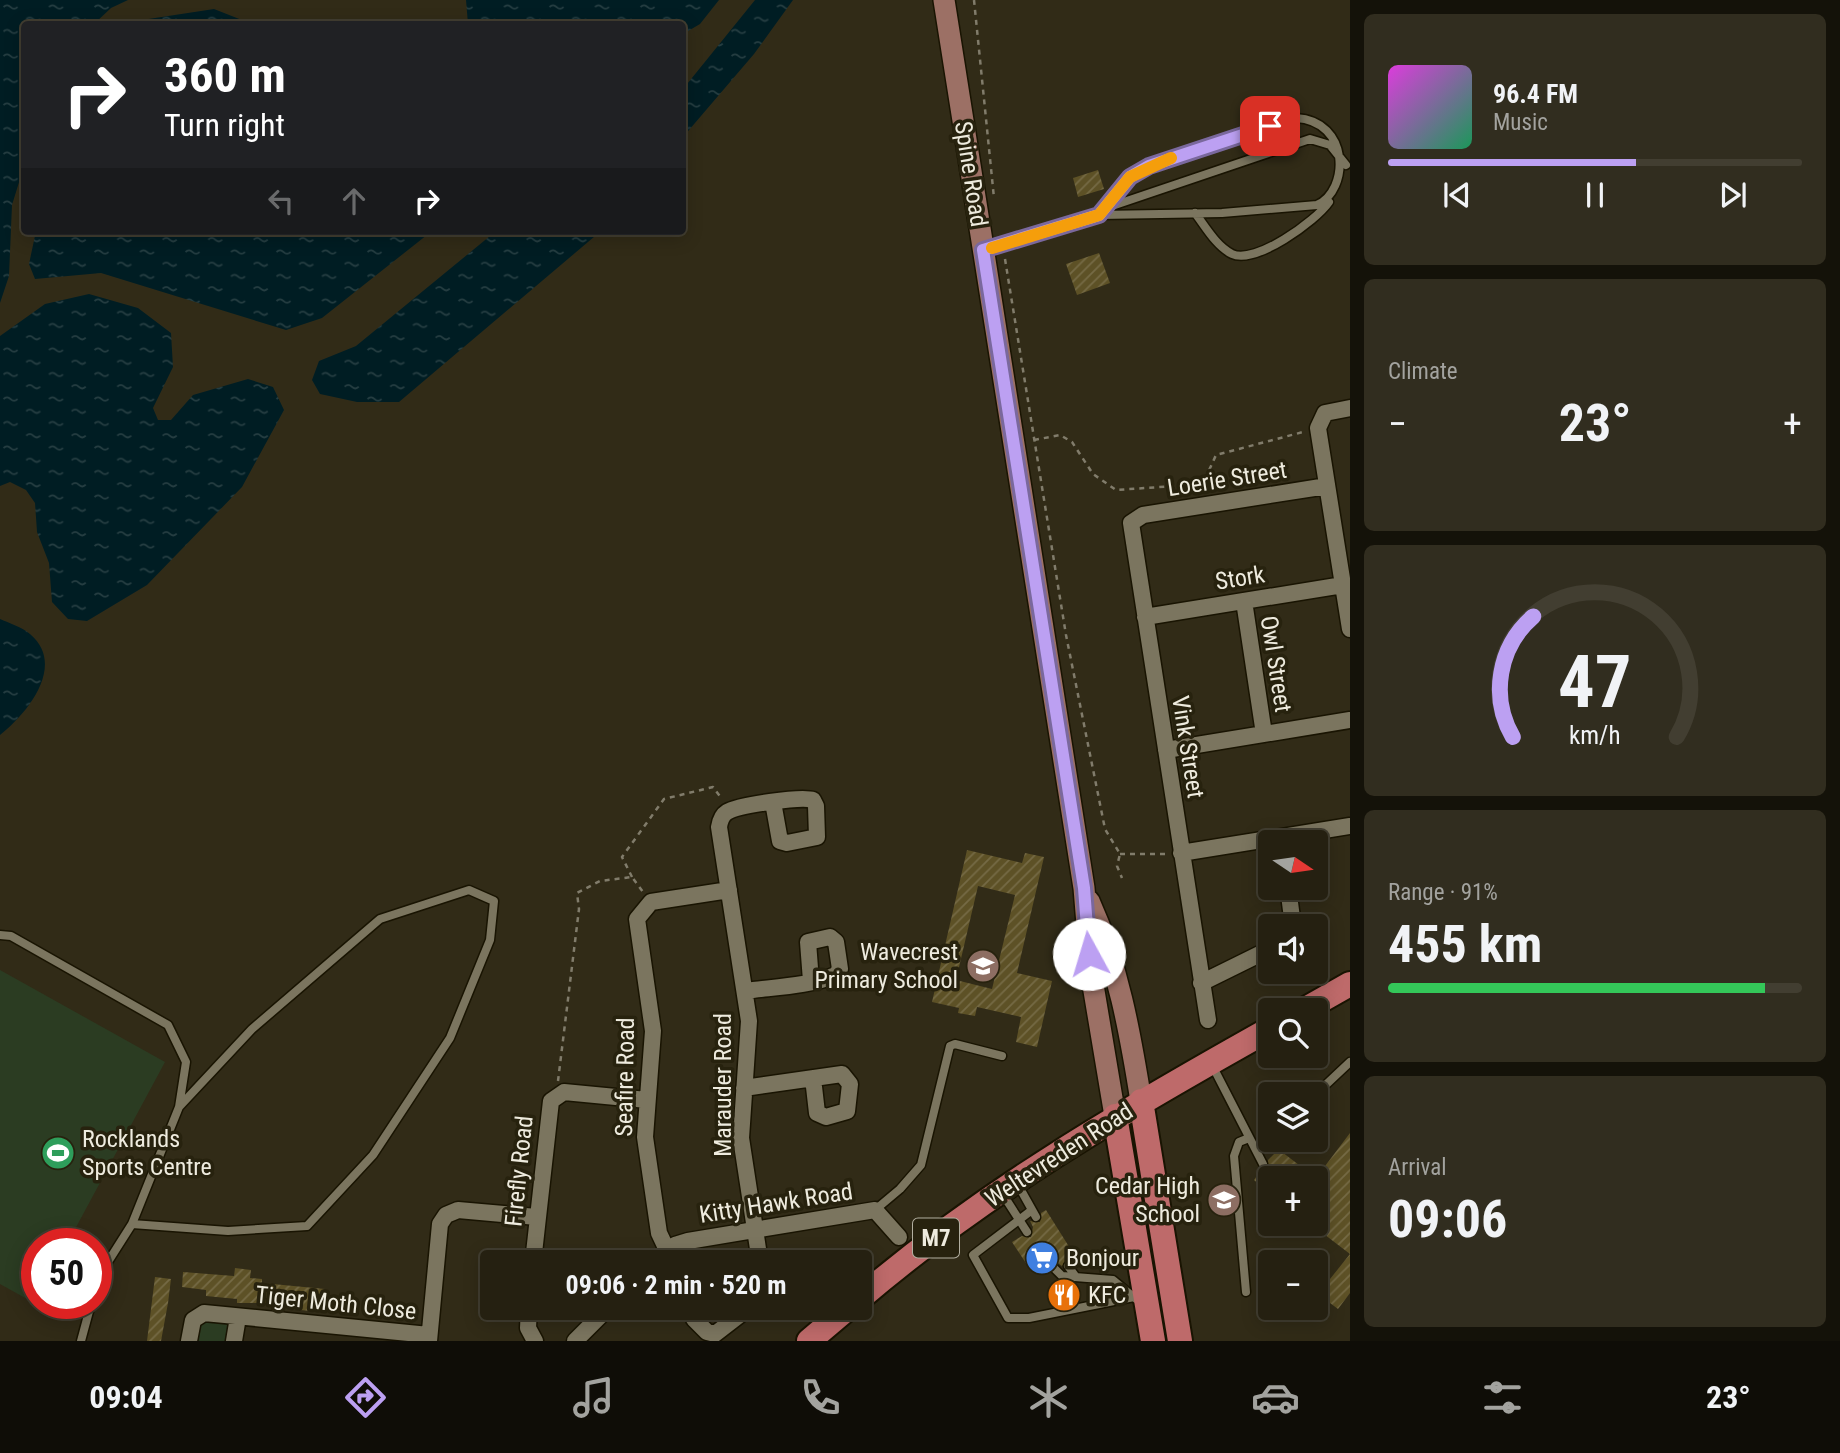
<!DOCTYPE html>
<meta charset="utf-8">
<style>
:root{--surface:#252011;--page:#312d1f;--text:#f1f3f6;--muted:#a3a39f;--line:#423e31;--accent:#bca0f2}
body{margin:0;font-family:"Roboto Condensed",sans-serif;background:var(--page);color:var(--text);height:100vh;display:flex;flex-direction:column;font-size:26px;white-space:nowrap}
*{box-sizing:border-box;margin:0}
p{font-size:23px;color:var(--muted)}
.icon{flex:none;width:38px;height:38px;fill:none;stroke:currentColor;stroke-width:2;stroke-linecap:round;stroke-linejoin:round}
.map{position:relative;flex:1;overflow:hidden}
.details{display:flex;flex-direction:column;gap:14px;padding:14px;background:#141209;width:490px}
.details>*{flex:none}
.hud{position:absolute;left:21px;top:21px;width:665px;height:214px;border-radius:7px;box-shadow:0 4px 18px #0003,0 0 0 2px var(--line);background:#202124;color:#fff;overflow:hidden}
.needle{width:46px;rotate:103deg}
.controls{position:absolute;left:1258px;top:830px;display:grid;gap:14px}
.controls a{display:grid;place-items:center;width:70px;height:70px;border-radius:7px;background:var(--surface);box-shadow:0 4px 18px #0003,0 0 0 2px var(--line);font-size:35px}
.speed{position:absolute;left:21px;top:1228px;display:flex;gap:14px;font-size:35px;font-weight:700;text-align:center}
.speed>*{display:grid;place-content:center;width:91px;height:91px;border-radius:50%;background:var(--surface);box-shadow:0 4px 18px #0003,0 0 0 2px var(--line);line-height:1}
.speed .limit{border:10px solid #d22;background:#fff;color:#111}
.pin{position:absolute;display:grid;place-items:center;width:60px;height:60px;color:#fff;margin:-30px;border-radius:14px;box-shadow:0 4px 10px #0006}
.me{position:absolute;width:77px;margin:-38px;rotate:354deg;stroke-linejoin:round;filter:drop-shadow(0 0 5px #0008)}
.turn{display:flex;align-items:center;gap:24px;height:147px;padding:0 28px;font-size:32px}
.turn .icon{width:91px;height:91px;stroke-width:2.5}
.turn b{display:block;font-size:49px;line-height:60px}
.lanes{display:flex;align-items:center;height:66px;padding:0 28px;background:#0003;justify-content:center;gap:35px;direction:ltr}
.lanes .off{opacity:.35}
.big{font-size:52px;font-weight:700;line-height:1.1}
.details .widget{flex:1;display:flex;flex-direction:column;justify-content:center;gap:10px;min-width:0;padding:0 24px;border-radius:10px;background:var(--page)}
.details .dial{align-items:center;gap:0}
.dial svg{height:182px;overflow:visible;fill:none;stroke:var(--line);stroke-width:7;stroke-linecap:round;text-anchor:middle}
.dial text{fill:var(--text);stroke:none}
.song{display:flex;align-items:center;gap:21px}
.cover{width:84px;height:84px;border-radius:10px;background:linear-gradient(135deg,hsl(300 70% 55%),hsl(150 70% 35%))}
.played{height:7px;border-radius:4px;background:linear-gradient(90deg,var(--accent) 60%,var(--line) 60%)}
.keys{display:flex;justify-content:space-around;direction:ltr}
.heat{display:flex;justify-content:space-between;align-items:center;font-size:38px;direction:ltr}
.charge{height:10px;border-radius:5px;background:linear-gradient(90deg,#34c759 91%,var(--line) 0)}
.trip{position:absolute;left:480px;top:1250px;width:392px;height:70px;border-radius:7px;background:var(--surface);box-shadow:0 4px 18px #0003,0 0 0 2px var(--line);font-weight:700;line-height:70px;text-align:center}
.dock{display:flex;height:112px;justify-content:space-around;align-items:center;background:#0f0d07;color:var(--muted)}
.dock .icon{width:49px;height:49px}
.dock .selected{color:var(--accent)}
.dock b{font-size:32px;color:var(--text)}
main{display:flex;flex:1;min-height:0}
.map>svg:first-child{display:block}
.park{fill:#2b3c22}
.water{fill:url(#water-ripples)}
.building{fill:url(#building-hatch);fill-rule:evenodd}
.lines{fill:none;stroke-linecap:round;stroke-linejoin:round}
.lane-casing{stroke:#191402;stroke-width:11}
.street-casing{stroke:#191402;stroke-width:19}
.secondary-casing{stroke:#191402;stroke-width:24}
.primary-casing{stroke:#191402;stroke-width:28}
.path{stroke:#817c6b;stroke-width:2.5;stroke-dasharray:5 5;stroke-linecap:butt}
.lane{stroke:#7b755f;stroke-width:8}
.street{stroke:#7b755f;stroke-width:16}
.secondary{stroke:#9c7065;stroke-width:21}
.primary{stroke:#be6a6a;stroke-width:24}
.route-casing{stroke:#7a689d;stroke-width:18}
.route{stroke:#bca0f2;stroke-width:12}
.slow{stroke:#f59e0b;stroke-width:12}
.labels{text-anchor:middle;stroke-width:7;stroke-linejoin:round;paint-order:stroke}
.shield{fill:#27220e;stroke:#b2afa0;stroke-width:2}
.shield-label{font-size:23px;font-weight:bold;fill:#eeebde}
.street-label{font-size:24px;fill:#eeebde;stroke:#27220e}
.poi-label{font-size:24px;fill:#eeebde;stroke:#27220e;text-anchor:start}
</style>
<main>
<div class="map">
<svg width="1350" height="1341" viewBox="0 0 1350 1341">
<defs>
<pattern id="water-ripples" width="26" height="14" patternUnits="userSpaceOnUse" patternTransform="scale(1.75)"><rect width="26" height="14" fill="#001d23"/><path d="M2 4q2-2 4 0t4 0M15 11q2-2 4 0t4 0" fill="none" stroke="#263e42"/></pattern>
<pattern id="building-hatch" width="6" height="6" patternUnits="userSpaceOnUse" patternTransform="scale(1.75)"><rect width="6" height="6" fill="#5d5126"/><path d="M-1 1l2-2M0 6l6-6M5 7l2-2" fill="none" stroke="#756a45"/></pattern>
</defs>
<rect width="100%" height="100%" fill="#312b17"/>
<!-- park -->
<path class="park" d="M0 970 165 1062 67 1244H37L36 1304 0 1284Z
M203 1319 226 1323 230 1329 229 1341H193L195 1328Z"/>
<!-- water -->
<path class="water" d="M0 0H128L111 8 94 24H24V166L12 205 9 276 0 303Z
M466 0H719L700 24 683 34 682 24H468Z
M755 0H793L754 54 683 137V89Z
M214 9 252 24H132L142 20Z
M36 231H432L322 318 286 330 101 273 35 279 29 264Z
M502 231H601L399 402H357L320 394 312 380 319 361 356 346 490 236Z
M89 294 138 308 171 333 173 367 153 408 158 420H171L193 395 248 379 273 387 284 410 242 487 147 585 87 621 68 619 52 602 49 563 37 532 35 503 26 490 10 482 0 486V336L45 304Z
M0 619C9 623 22 627 30 634 67 665 27 714 0 735Z"/>
<!-- building -->
<path class="building" d="M1098 170 1104 189 1078 197 1073 178Z
M1099 253 1110 283 1077 295 1066 264Z
M967 850 1022 863 1025 853 1044 857 1017 973 1052 981 1037 1047 1016 1042 1021 1017 977 1007 975 1016 958 1013 959 1008 932 1002ZM978 886 1015 895 992 989 956 980Z
M1350 1133V1293L1338 1309 1318 1294 1350 1254 1316 1228V1178Z
M1277 1151 1282 1152 1316 1178H1270V1194L1254 1180 1261 1170 1268 1168V1160Z
M1046 1210 1078 1261 1067 1260 1062 1266 1046 1255 1041 1259 1042 1265 1031 1271 1012 1242 1022 1236 1031 1237 1033 1227 1030 1221 1040 1222 1041 1213Z
M235 1268 251 1270 250 1278 262 1279V1283L325 1289 321 1312 269 1307V1303H237V1299L206 1296V1290L182 1287 183 1272 234 1276Z
M155 1277 171 1279 168 1303 161 1341H147Z"/>
<g class="lines">
<defs>
<path id="lane" d="M1109 207 1310 139 1330 145 1346 165
M1195 213C1205 226 1216 246 1232 254 1255 265 1316 221 1329 202
M984 250 1099 215 1222 213 1317 205C1350 190 1350 121 1296 118L1149 166 1130 177 1099 215
M0 935 11 936 168 1025 186 1062 179 1107 132 1224 99 1276 96 1286
M1212 1065 1263 1164
M1316 1094 1350 1062
M1017 1183 1036 1217
M1002 1193 1027 1232
M875 1210 900 1189 921 1165 950 1046 955 1044 1002 1056
M1032 1210 973 1255 1008 1318H1029L1134 1297
M132 1224 228 1231 307 1226 373 1155 450 1038 490 940 494 901 469 890 380 919 252 1029 179 1107
M1047 1261 1062 1276 1113 1280 1136 1299
M1068 1266 1076 1277
M1246 1292 1234 1156 1239 1142 1249 1138
M81 1341 91 1304"/>
<path id="street" d="M1350 408 1325 413 1318 428 1350 629
M1244 601 1264 734
M1145 617 1343 585
M1166 750 1350 720
M1181 853 1350 826
M1288 887 1293 926
M1201 983 1270 949
M745 991C774 987 809 986 836 975L840 969 836 942 830 937 808 942 811 981
M1208 1020 1131 523 1143 515 1327 486
M744 1088 842 1074 850 1084 847 1111 826 1117 817 1113 813 1078
M667 1250 659 1233 645 1137 653 1031 637 919 651 902 729 890
M533 1262 551 1101 564 1092 647 1100
M655 1262 675 1245 688 1241 875 1210 899 1237
M760 1262 741 1138 749 1021 719 827C720 821 722 815 727 812 738 805 802 796 813 800L816 806 817 837 787 843 780 841 773 802
M529 1307 528 1328 535 1341
M695 1307 694 1319 707 1332 715 1334 750 1307
M189 1341 193 1320 204 1313 429 1335
M234 1341 238 1317
M429 1341 440 1224 446 1215 458 1210 537 1217
M575 1341 609 1307"/>
<path id="secondary" d="M944 0 1084 888 1091 973 1115 1116
M1089 901C1118 965 1130 1032 1141 1101"/>
<path id="primary" d="M1304 1010 1350 984
M1141 1101 1180 1341
M1115 1116 1153 1341
M859 1299C985 1191 1127 1109 1270 1029
M809 1341 849 1307"/>
</defs>
<!-- lane casing -->
<use href="#lane" class="lane-casing"/>
<!-- street casing -->
<use href="#street" class="street-casing"/>
<!-- secondary casing -->
<use href="#secondary" class="secondary-casing"/>
<!-- primary casing -->
<use href="#primary" class="primary-casing"/>
<!-- path -->
<path class="path" d="M974 0 994 198
M1005 259 1066 635 1105 829 1120 854 1117 866 1122 878
M1034 440 1060 435 1072 442 1093 474 1116 490 1175 486 1201 488 1202 491
M1201 488 1216 455 1303 432
M1120 854H1169
M632 877 622 857 664 799 713 787 722 799
M558 1081 579 909 577 893 600 881 632 877 643 892"/>
<!-- lane -->
<use href="#lane" class="lane"/>
<!-- street -->
<use href="#street" class="street"/>
<!-- secondary -->
<use href="#secondary" class="secondary"/>
<!-- primary -->
<use href="#primary" class="primary"/>
</g>
<g class="lines">
<defs>
<path id="route" d="M1089 954 1084 888 983 250 1099 215 1130 177 1149 166 1270 126"/>
</defs>
<!-- route casing -->
<use href="#route" class="route-casing"/>
<!-- route -->
<use href="#route" class="route"/>
<!-- slow -->
<path class="slow" d="M992 248 1099 215 1130 177 1171 158"/>
</g>
<!-- icons -->
<defs>
<symbol id="school-disc" viewBox="-11 -11 22 22"><circle r="9.5" fill="#8d6e63" stroke="#27220e"/><path d="M0-5L7-2L0 1L-7-2ZM-4 1L0 2.5L4 1V4Q0 6-4 4Z" fill="#fff"/></symbol>
<symbol id="stadium-disc" viewBox="-11 -11 22 22"><circle r="9.5" fill="#2e9e5b" stroke="#27220e"/><path d="M0-5a6.5 5 0 1 0 0 10a6.5 5 0 1 0 0-10ZM-3.5-1.8h7v3.6h-7Z" fill="#fff"/></symbol>
<symbol id="supermarket-disc" viewBox="-11 -11 22 22"><circle r="9.5" fill="#3f7fe0" stroke="#27220e"/><path d="M-6-5.5h2.5l.6 2H6L4.5 2H-2.5L-4.4-4H-6ZM-1.5 3.2a1.3 1.3 0 1 0 .1 0ZM3 3.2a1.3 1.3 0 1 0 .1 0Z" fill="#fff"/></symbol>
<symbol id="restaurant-disc" viewBox="-11 -11 22 22"><circle r="9.5" fill="#e8710a" stroke="#27220e"/><path d="M-5-6h1v4h1v-4h1v4h1v-4h1v5L-1.5 .5V6h-2V.5L-5-1ZM5-6V6H3V1.5H1.5Q1.5-4 5-6Z" fill="#fff"/></symbol>
</defs>
<g fill-rule="evenodd">
<use href="#school-disc" x="964" y="947" width="38" height="38"/>
<use href="#stadium-disc" x="39" y="1134" width="38" height="38"/>
<use href="#school-disc" x="1205" y="1181" width="38" height="38"/>
<use href="#supermarket-disc" x="1023" y="1239" width="38" height="38"/>
<use href="#restaurant-disc" x="1045" y="1276" width="38" height="38"/>
</g>
<g class="labels">
<!-- shield labels -->
<rect class="shield" x="913" y="1218.5" width="46" height="39" rx="5"/>
<g class="shield-label">
<text x="936" y="1246">M7</text>
</g>
<!-- street labels -->
<g class="street-label">
<text transform="translate(971 174) rotate(81)" y="8">Spine Road</text>
<text transform="translate(1227 479) rotate(-9)" y="8">Loerie Street</text>
<text transform="translate(1240 578) rotate(-9)" y="8">Stork</text>
<text transform="translate(1276 664) rotate(81)" y="8">Owl Street</text>
<text transform="translate(1188 747) rotate(81)" y="8">Vink Street</text>
<text transform="translate(625 1077) rotate(-89)" y="8">Seafire Road</text>
<text transform="translate(723 1085) rotate(-90)" y="8">Marauder Road</text>
<text transform="translate(1059 1155) rotate(-33)" y="8">Weltevreden Road</text>
<text transform="translate(519 1171) rotate(-84)" y="8">Firefly Road</text>
<text transform="translate(776 1203) rotate(-9)" y="8">Kitty Hawk Road</text>
<text transform="translate(336 1303) rotate(6)" y="8">Tiger Moth Close</text>
</g>
<!-- poi labels -->
<g class="poi-label">
<text x="958" y="960" text-anchor="end">Wavecrest<tspan x="958" dy="28">Primary School</tspan></text>
<text x="82" y="1147">Rocklands<tspan x="82" dy="28">Sports Centre</tspan></text>
<text x="1200" y="1194" text-anchor="end">Cedar High<tspan x="1200" dy="28">School</tspan></text>
<text x="1066" y="1266">Bonjour</text>
<text x="1088" y="1303">KFC</text>
</g>
</g>
</svg>
<div class="controls">
<a><svg class="needle" viewBox="-14 -14 28 28"><path d="M0-13l5 13h-10z" fill="#e53935"/><path d="M0 13l5-13h-10z" fill="#a3a39f"/></svg></a>
<a><svg class="icon" aria-label="sound" viewBox="0 0 24 24"><path d="M4 9h4l5-4v14l-5-4H4zM17 9q2 3 0 6"/></svg></a>
<a><svg class="icon" aria-label="search" viewBox="0 0 24 24"><circle cx="10" cy="10" r="6"/><path d="M15 15l6 6"/></svg></a>
<a><svg class="icon" aria-label="layers" viewBox="0 0 24 24"><path d="M12 4l9 5-9 5-9-5zM3 14l9 5 9-5"/></svg></a>
<a>+</a>
<a>−</a>
</div>
<div class="speed"><div class="limit">50</div></div>
<div class="pin" style="left:1270px;top:126px;background:#d93025"><svg class="icon" aria-label="arrive" viewBox="0 0 24 24"><path d="M6 21V4h12l-3 4 3 4H6"/></svg></div>
<svg class="me" style="left:1089px;top:954px" viewBox="-20 -20 40 40"><circle r="19" fill="#fff"/><path d="M0-13L10 11 0 6-10 11z" fill="#bca0f2"/></svg>
<div class="trip">09:06 · 2 min · 520 m</div>
<div class="hud">
<div class="turn"><svg class="icon" aria-label="right" viewBox="0 0 24 24"><path d="M7 20v-9h11M14 6l5 5-5 5"/></svg><div><b>360 m</b>Turn right</div></div>
<div class="lanes"><svg class="icon off" aria-label="left" viewBox="0 0 24 24"><path d="M17 20v-9H6M10 6l-5 5 5 5"/></svg><svg class="icon off" aria-label="ahead" viewBox="0 0 24 24"><path d="M12 20V5M6 11l6-6 6 6"/></svg><svg class="icon" aria-label="right" viewBox="0 0 24 24"><path d="M7 20v-9h11M14 6l5 5-5 5"/></svg></div>
</div>
</div>
<section class="details">
<div class="widget">
<div class="song"><i class="cover"></i><div><b>96.4 FM</b><p>Music</p></div></div>
<div class="played"></div>
<div class="keys"><svg class="icon" aria-label="previous" viewBox="0 0 24 24"><path d="M18 5L8 12l10 7zM5 5v14"/></svg><svg class="icon" aria-label="pause" viewBox="0 0 24 24"><path d="M8 5v14M16 5v14"/></svg><svg class="icon" aria-label="next" viewBox="0 0 24 24"><path d="M6 5l10 7-10 7zM19 5v14"/></svg></div>
</div>
<div class="widget"><p>Climate</p>
<div class="heat"><a>−</a><b class="big">23°</b><a>+</a></div>
</div>
<div class="widget dial"><svg viewBox="0 0 100 80">
<path d="M14 69A42 42 0 1 1 86 69"/>
<path d="M14 69A42 42 0 0 1 23 16" stroke="#bca0f2"/>
<text x="50" y="56" font-size="32" font-weight="700">47</text>
<text x="50" y="72" font-size="11">km/h</text>
</svg></div>
<div class="widget"><p>Range · 91%</p><b class="big">455 km</b><div class="charge"></div></div>
<div class="widget"><p>Arrival</p><b class="big">09:06</b></div>
</section>
</main>
<nav class="dock">
<b>09:04</b>
<svg class="icon selected" aria-label="directions" viewBox="0 0 24 24"><path d="M12 3l9 9-9 9-9-9zM9 14v-3h6M13 9l2 2-2 2"/></svg>
<svg class="icon" aria-label="music" viewBox="0 0 24 24"><path d="M9 18V5l10-2v13"/><circle cx="6" cy="18" r="3"/><circle cx="16" cy="16" r="3"/></svg>
<svg class="icon" aria-label="phone" viewBox="0 0 24 24"><path d="M5 4h4l2 5-3 2q2 4 5 5l2-3 5 2v4C11 20 4 13 5 4z"/></svg>
<svg class="icon" aria-label="climate" viewBox="0 0 24 24"><path d="M12 3v18M4 7l16 10M4 17L20 7"/></svg>
<svg class="icon" aria-label="car" viewBox="0 0 24 24"><path d="M5 17H2v-5l4-1 3-4h7l3 4 3 1v5h-3M9 17h6M6 11h13"/><circle cx="7" cy="17" r="2"/><circle cx="17" cy="17" r="2"/></svg>
<svg class="icon" aria-label="filters" viewBox="0 0 24 24"><path d="M4 7h16M4 17h16"/><circle cx="9" cy="7" r="2"/><circle cx="15" cy="17" r="2"/></svg>
<b>23°</b>
</nav>
